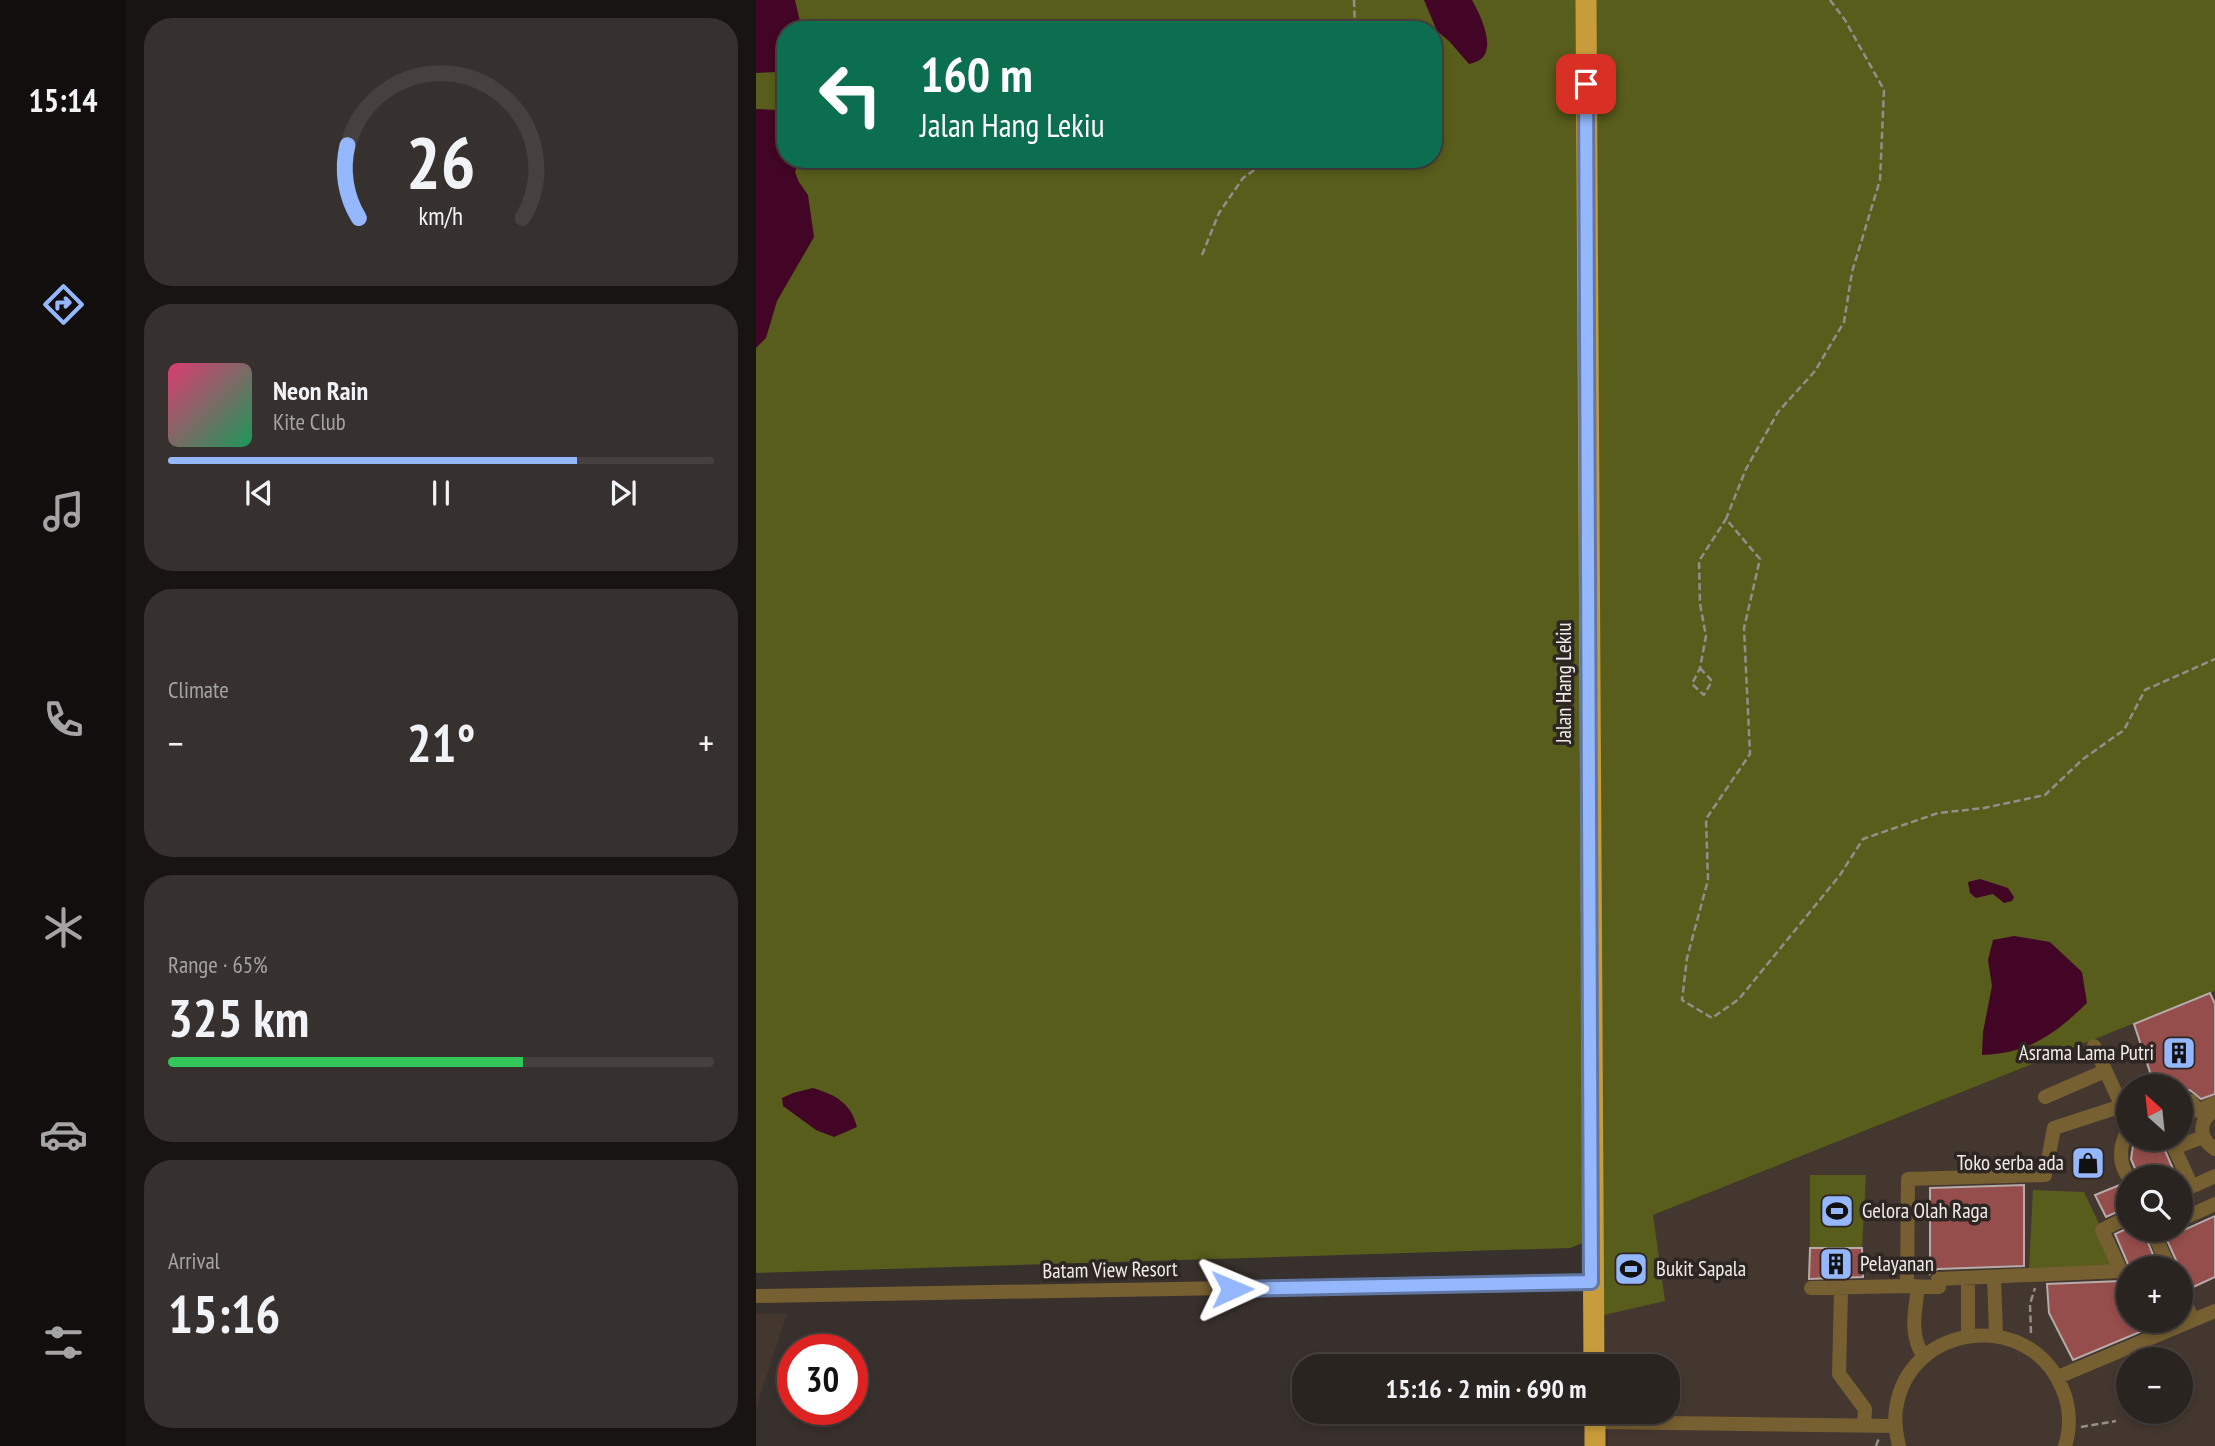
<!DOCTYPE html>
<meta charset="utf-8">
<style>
:root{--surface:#2a2421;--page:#36302e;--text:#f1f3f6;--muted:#a5a4a5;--line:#46413f;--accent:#94b7fd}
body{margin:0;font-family:"PT Sans Narrow",sans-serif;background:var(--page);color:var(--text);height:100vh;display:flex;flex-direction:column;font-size:26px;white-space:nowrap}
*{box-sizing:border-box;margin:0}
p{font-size:23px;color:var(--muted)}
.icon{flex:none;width:38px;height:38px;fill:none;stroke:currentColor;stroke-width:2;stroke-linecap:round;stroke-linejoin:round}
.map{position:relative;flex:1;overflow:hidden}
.side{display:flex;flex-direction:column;gap:18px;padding:18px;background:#171412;width:630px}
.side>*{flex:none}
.top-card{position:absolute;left:21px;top:21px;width:665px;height:147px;border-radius:28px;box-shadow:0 4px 10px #0003,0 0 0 2px var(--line);background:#0b6e4f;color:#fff;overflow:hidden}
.needle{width:46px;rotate:333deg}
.fabs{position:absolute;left:1360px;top:1074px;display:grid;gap:14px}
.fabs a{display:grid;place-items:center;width:77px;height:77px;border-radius:50%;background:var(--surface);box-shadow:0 4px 10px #0003,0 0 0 2px var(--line);font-size:35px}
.speed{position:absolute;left:21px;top:1334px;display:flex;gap:14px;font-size:35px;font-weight:700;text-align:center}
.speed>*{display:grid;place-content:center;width:91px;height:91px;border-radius:50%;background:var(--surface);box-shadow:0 4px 10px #0003,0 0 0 2px var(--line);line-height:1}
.speed .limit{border:10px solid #d22;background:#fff;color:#111}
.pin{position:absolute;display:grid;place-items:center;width:60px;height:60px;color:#fff;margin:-30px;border-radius:14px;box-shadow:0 4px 10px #0006}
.me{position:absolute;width:77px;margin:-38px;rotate:89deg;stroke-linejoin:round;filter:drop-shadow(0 0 5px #0008)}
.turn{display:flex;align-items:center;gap:24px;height:147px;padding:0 28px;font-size:32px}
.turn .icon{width:91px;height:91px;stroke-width:2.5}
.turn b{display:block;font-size:49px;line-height:60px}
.big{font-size:52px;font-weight:700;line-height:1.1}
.side .tile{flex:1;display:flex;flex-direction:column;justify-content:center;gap:10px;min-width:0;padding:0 24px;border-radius:28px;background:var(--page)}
.side .dial{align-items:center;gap:0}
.dial svg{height:182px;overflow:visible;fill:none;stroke:var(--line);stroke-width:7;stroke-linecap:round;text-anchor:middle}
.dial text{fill:var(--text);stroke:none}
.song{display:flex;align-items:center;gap:21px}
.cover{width:84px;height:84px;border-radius:10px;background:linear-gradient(135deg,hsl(340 70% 55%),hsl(150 70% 35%))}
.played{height:7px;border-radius:4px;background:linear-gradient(90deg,var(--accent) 75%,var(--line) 75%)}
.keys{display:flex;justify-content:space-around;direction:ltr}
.heat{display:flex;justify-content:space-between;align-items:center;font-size:38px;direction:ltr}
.charge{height:10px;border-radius:5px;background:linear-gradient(90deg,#34c759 65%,var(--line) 0)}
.trip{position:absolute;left:536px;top:1354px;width:388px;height:70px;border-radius:28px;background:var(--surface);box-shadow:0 4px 10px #0003,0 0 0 2px var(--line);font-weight:700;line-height:70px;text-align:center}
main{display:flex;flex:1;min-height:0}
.menu{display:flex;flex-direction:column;width:126px;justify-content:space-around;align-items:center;background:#110e0d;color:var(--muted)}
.menu .icon{width:49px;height:49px}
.menu .active{color:var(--accent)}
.menu b{font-size:32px;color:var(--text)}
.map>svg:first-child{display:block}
.built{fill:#44372f;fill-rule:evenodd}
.green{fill:#585d1c;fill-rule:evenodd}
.water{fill:#420526}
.building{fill:#954e4b;stroke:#b6abaa;stroke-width:2}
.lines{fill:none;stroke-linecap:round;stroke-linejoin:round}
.path{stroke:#948e8a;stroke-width:2.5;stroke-dasharray:7 3.5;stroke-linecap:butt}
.minor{stroke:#765f31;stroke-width:14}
.highway{stroke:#c99c3b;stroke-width:21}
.route-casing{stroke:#6077a4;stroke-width:18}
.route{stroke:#94b7fd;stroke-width:12}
.labels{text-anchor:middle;stroke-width:7;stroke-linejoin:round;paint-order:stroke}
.street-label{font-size:21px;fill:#f1ece9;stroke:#2d2622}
.poi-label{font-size:21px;fill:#f1ece9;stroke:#2d2622;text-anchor:start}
</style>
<main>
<nav class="menu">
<b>15:14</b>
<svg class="icon active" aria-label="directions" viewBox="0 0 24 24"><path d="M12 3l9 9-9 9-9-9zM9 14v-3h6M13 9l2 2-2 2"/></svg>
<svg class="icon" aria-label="music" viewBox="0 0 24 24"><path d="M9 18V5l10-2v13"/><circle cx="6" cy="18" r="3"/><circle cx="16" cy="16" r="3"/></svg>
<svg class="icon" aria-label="phone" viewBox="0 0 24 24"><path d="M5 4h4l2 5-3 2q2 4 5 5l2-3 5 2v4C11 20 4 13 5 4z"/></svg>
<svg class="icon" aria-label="climate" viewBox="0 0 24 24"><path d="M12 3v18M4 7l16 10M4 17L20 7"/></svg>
<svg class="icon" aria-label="car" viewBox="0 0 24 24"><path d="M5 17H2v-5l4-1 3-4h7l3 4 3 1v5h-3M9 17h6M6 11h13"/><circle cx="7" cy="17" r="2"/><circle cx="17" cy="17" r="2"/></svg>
<svg class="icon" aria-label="filters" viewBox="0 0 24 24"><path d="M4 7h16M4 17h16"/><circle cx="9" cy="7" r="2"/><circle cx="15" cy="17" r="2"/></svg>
</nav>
<section class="side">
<div class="tile dial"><svg viewBox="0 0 100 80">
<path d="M14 69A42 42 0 1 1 86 69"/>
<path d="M14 69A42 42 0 0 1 9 37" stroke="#94b7fd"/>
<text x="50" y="56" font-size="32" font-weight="700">26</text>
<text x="50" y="72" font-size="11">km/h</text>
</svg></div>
<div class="tile">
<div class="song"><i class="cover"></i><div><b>Neon Rain</b><p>Kite Club</p></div></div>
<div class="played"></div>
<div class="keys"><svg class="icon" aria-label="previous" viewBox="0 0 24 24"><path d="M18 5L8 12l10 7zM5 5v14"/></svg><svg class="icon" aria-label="pause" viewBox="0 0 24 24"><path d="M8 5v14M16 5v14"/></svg><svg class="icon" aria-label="next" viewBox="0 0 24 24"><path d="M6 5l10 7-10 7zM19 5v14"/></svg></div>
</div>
<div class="tile"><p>Climate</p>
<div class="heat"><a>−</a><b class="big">21°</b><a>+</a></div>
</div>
<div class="tile"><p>Range · 65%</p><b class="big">325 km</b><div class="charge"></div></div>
<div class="tile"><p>Arrival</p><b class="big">15:16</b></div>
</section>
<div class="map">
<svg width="1459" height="1446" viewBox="0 0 1459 1446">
<rect width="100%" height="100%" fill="#38302c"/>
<!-- built -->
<path class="built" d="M1459 991V1446H852L851 1412H912V1367H850L845 1236ZM1372 1087H1424V1139H1372ZM1372 1178H1424V1230H1372ZM1372 1269H1424V1321H1372ZM1372 1360H1424V1412H1372Z
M0 1314H31L0 1408Z"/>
<!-- green -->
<path class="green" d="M0 0H1459V991L897 1215 909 1301 848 1315 845 1236 814 1248 0 1273ZM30 30H677V159H30Z
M1054 1175H1110L1106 1248H1054Z
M1277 1190 1328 1192 1364 1268 1273 1270Z"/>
<!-- water -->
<path class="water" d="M0 0H39L46 30H30V62L19 72 0 73Z
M668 0H716C726 18 746 59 713 64L693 41 681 31Z
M0 109 24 110 30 115V159H44L39 172 43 182 52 195 58 237 21 301 10 338 0 348Z
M1224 879 1252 888 1258 897 1256 901 1248 903 1237 894 1220 898 1214 893 1212 882Z
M1258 936 1294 942 1326 972 1331 1003C1298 1035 1273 1053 1226 1055L1227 1032 1236 986 1232 960 1237 940Z
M57 1088C80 1095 95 1103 101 1127L78 1137 60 1130 27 1106 26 1098 37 1093Z"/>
<!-- building -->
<path class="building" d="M1454 993 1459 1004V1094L1445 1099 1434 1090 1424 1093V1087H1399L1378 1024Z
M1378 1139H1404L1421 1178H1383L1375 1159Z
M1366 1184 1372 1193V1207L1350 1217 1339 1195Z
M1268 1185V1266L1182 1269 1174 1274V1188Z
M1459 1216V1277L1433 1289 1424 1282V1269L1410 1238Z
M1372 1228V1230H1387L1403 1269H1374L1359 1234Z
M1054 1248H1106L1107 1277 1053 1279Z
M1372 1278V1321H1410L1317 1360 1293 1313 1291 1284 1365 1281Z"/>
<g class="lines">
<!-- path -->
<path class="path" d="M598 0 599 30
M1074 0 1089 20 1128 90 1124 180 1096 272 1088 322 1059 371 1022 412 990 469 970 519 1004 559 988 628 994 754 950 819 952 880 931 958 926 1000 956 1018 983 999 1084 875 1107 839 1182 813 1228 808 1289 795 1327 759 1368 730 1389 690 1459 659
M446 255 463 213 487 178 514 159
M944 668 956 681 948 695 936 684 944 668 950 636 944 604 943 561 970 519
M1275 1333 1274 1304 1279 1288
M1325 1427 1360 1421
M1120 1446 1123 1438"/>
<!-- minor -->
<path class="minor" d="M1338 1046 1363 1100 1372 1108
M1289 1097 1349 1071
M1424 1105 1435 1101 1442 1111 1458 1103
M1459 1111C1441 1120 1443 1139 1459 1149
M1372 1131C1363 1145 1362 1164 1373 1178
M1414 1139 1432 1178
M1418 1148 1447 1137
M1424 1192 1459 1176
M1424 1220 1459 1204
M1396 1230 1414 1269
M1238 1277 1240 1336
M1212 1278V1336
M1151 1286 1183 1287 1182 1279 1365 1271 1346 1230 1372 1217
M1162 1287C1159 1312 1153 1335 1168 1357
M1055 1288 1151 1286 1152 1179 1289 1175 1298 1128 1372 1104
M1085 1292 1083 1374 1109 1409 1108 1425
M1424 1292 1437 1320
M0 1296 835 1282
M1302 1377 1459 1311
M839 1422 1139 1426
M1143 1446C1140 1433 1138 1422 1140 1409 1152 1323 1273 1308 1306 1388 1314 1406 1315 1427 1309 1446"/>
<!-- highway -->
<path class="highway" d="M830 0 838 1367
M839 1412V1446"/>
</g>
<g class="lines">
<defs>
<path id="route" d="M476 1289 835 1282 830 84"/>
</defs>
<!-- route casing -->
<use href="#route" class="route-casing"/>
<!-- route -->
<use href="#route" class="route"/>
</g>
<!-- icons -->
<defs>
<symbol id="building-square" viewBox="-11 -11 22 22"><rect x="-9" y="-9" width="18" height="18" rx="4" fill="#94b7fd" stroke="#2d2622"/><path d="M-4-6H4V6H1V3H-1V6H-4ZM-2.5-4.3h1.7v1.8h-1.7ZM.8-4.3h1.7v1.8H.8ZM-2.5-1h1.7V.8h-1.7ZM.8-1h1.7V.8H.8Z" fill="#111"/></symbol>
<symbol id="shop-square" viewBox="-11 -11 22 22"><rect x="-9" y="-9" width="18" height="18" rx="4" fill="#94b7fd" stroke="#2d2622"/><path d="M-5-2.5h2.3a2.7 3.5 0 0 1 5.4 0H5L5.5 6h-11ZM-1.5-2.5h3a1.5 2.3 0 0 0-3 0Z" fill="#111"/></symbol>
<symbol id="stadium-square" viewBox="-11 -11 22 22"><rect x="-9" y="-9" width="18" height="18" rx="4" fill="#94b7fd" stroke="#2d2622"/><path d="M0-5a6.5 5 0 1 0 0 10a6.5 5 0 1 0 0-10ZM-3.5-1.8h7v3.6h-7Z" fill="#111"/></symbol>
</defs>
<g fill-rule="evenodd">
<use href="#building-square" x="1404" y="1034" width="38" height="38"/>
<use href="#shop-square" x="1313" y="1144" width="38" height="38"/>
<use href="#stadium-square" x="1062" y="1192" width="38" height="38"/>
<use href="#building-square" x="1061" y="1245" width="38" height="38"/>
<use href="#stadium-square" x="856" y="1250" width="38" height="38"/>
</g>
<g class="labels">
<!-- street labels -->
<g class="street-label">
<text transform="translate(808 683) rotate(-90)" y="7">Jalan Hang Lekiu</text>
<text transform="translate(354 1270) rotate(-1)" y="7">Batam View Resort</text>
</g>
<!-- poi labels -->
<g class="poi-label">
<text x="1398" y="1060" text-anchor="end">Asrama Lama Putri</text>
<text x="1308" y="1170" text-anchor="end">Toko serba ada</text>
<text x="1106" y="1218">Gelora Olah Raga</text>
<text x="1104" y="1271">Pelayanan</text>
<text x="900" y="1276">Bukit Sapala</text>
</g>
</g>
</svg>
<div class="fabs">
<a><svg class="needle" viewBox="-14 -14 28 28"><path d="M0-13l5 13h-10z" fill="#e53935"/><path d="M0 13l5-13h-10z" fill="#a5a4a5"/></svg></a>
<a><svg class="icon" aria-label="search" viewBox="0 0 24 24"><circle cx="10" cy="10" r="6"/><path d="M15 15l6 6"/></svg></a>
<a>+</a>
<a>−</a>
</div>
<div class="speed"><div class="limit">30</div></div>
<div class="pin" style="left:830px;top:84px;background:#d93025"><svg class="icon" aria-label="arrive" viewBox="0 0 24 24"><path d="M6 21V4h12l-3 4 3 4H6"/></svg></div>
<svg class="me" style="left:476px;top:1289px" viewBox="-20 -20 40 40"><path d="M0-17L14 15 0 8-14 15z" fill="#94b7fd" stroke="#fff" stroke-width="4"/></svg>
<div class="trip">15:16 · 2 min · 690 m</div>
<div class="top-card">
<div class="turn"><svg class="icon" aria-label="left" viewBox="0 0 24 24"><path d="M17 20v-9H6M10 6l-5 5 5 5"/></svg><div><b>160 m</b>Jalan Hang Lekiu</div></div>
</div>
</div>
</main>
